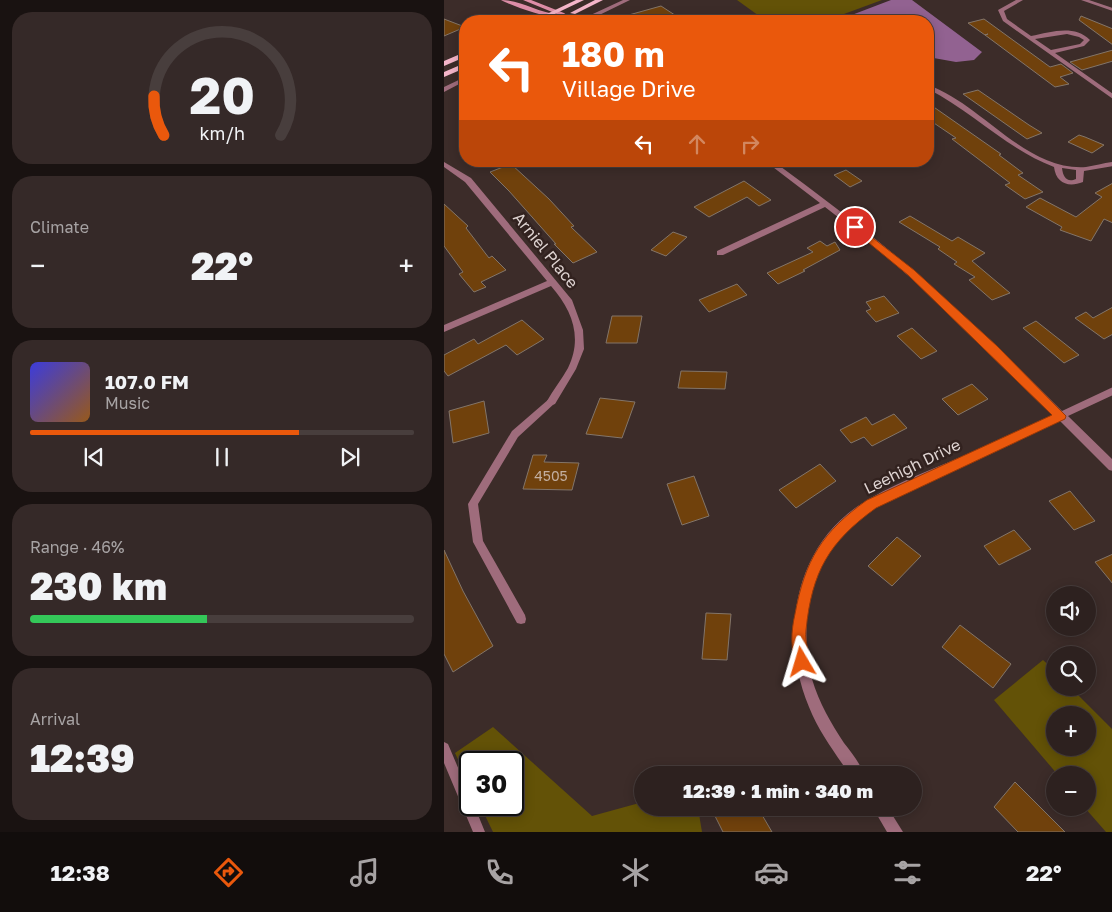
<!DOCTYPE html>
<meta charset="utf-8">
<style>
:root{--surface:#2d211f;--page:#352928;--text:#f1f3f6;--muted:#a7a3a4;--line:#483e3d;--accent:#ea580c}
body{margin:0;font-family:"Golos Text",sans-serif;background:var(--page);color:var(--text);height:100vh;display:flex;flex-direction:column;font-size:19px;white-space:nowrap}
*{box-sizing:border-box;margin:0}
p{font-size:16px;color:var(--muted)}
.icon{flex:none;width:28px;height:28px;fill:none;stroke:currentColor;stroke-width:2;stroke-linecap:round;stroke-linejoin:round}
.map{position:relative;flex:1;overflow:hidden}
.sheet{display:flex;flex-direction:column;gap:12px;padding:12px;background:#191211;width:444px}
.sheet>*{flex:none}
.guide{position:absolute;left:15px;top:15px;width:475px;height:152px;border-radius:20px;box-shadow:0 2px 12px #0003,0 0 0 1px var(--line);background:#ea580c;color:#fff;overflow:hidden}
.fabs{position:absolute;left:602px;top:586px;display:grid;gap:10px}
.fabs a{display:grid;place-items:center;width:50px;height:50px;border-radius:50%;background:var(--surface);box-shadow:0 2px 12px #0003,0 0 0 1px var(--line);font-size:25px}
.speed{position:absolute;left:15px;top:751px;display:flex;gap:10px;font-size:25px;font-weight:700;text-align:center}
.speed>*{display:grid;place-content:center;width:65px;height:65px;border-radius:50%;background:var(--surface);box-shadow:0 2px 12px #0003,0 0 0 1px var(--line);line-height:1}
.speed .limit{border:2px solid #111;border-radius:8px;background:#fff;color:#111}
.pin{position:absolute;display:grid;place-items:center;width:42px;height:42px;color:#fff;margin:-21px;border:2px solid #fff;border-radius:50%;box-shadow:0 1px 5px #0007}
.me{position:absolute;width:55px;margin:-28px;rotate:353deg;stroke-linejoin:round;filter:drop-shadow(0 0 4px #0008)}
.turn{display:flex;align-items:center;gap:18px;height:105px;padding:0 20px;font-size:22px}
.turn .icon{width:65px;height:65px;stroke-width:2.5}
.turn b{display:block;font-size:35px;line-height:42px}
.lanes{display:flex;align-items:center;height:48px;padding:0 20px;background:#0003;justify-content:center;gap:25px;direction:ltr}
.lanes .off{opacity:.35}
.big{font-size:38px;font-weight:800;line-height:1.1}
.sheet .tile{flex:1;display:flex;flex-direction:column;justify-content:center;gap:8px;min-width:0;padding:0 18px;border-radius:20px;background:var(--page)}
.sheet .dial{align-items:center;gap:0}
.dial svg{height:130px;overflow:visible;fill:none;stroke:var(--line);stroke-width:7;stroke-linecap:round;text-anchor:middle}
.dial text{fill:var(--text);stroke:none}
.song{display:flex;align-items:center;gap:15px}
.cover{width:60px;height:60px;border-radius:8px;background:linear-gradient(135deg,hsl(240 70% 55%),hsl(30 70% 35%))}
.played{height:5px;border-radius:2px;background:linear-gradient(90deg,var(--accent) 70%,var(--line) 70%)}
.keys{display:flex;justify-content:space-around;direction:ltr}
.heat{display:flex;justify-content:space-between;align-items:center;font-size:28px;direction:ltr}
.charge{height:8px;border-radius:4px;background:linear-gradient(90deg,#34c759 46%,var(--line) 0)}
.trip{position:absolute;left:190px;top:766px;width:288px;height:50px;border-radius:25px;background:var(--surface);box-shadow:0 2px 12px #0003,0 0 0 1px var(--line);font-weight:800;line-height:50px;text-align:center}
.dock{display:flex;height:80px;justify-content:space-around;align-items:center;background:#120d0c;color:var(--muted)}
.dock .icon{width:35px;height:35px}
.dock .selected{color:var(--accent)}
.dock b{font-size:22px;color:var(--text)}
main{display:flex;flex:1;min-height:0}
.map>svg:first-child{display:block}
.green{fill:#635207;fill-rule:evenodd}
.water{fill:#926291}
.building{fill:#70410c;stroke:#837569}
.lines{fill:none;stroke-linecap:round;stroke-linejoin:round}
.lane{fill:#9f6c7c;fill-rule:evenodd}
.street{fill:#9f6c7c;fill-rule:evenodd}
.secondary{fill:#dd8da7;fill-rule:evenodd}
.primary{fill:#f4b5c9;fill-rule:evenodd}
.route{fill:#ea580c;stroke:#983908}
.labels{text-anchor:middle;stroke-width:5;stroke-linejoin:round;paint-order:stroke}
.number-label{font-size:14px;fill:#c2aea0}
.street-label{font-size:16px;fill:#ded3d1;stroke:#32221f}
</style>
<main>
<section class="sheet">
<div class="tile dial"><svg viewBox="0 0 100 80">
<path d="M14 69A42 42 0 1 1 86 69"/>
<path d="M14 69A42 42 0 0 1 8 45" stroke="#ea580c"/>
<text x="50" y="56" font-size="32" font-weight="700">20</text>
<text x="50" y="72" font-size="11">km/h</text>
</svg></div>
<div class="tile"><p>Climate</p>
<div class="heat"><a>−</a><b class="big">22°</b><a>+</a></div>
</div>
<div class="tile">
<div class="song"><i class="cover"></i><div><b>107.0 FM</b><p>Music</p></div></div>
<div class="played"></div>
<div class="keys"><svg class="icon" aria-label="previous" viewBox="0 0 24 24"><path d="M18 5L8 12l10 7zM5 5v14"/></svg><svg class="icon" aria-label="pause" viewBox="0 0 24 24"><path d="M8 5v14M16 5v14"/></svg><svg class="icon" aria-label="next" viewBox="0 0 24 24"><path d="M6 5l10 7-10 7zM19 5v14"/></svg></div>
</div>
<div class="tile"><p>Range · 46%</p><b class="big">230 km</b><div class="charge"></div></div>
<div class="tile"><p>Arrival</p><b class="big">12:39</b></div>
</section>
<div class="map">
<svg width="669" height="832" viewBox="0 0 669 832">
<rect width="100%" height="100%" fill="#3c2c29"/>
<!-- green -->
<path class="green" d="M293 0H438L381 21H322Z
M599 660 611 671V688H627L668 729V832H662L641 808H644V775H614L550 700ZM611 715H644V748H611Z
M49 727 148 816 199 802V808H254L258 832H49L36 805H69V762H26V785L11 753Z"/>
<!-- water -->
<path class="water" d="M447 0H468L538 52 530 60 512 62 484 57V21H392Z"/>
<!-- building -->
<path class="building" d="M217 6 240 21H174V18Z
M637 16 669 29V45L635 20Z
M0 19 21 27 0 36Z
M540 19 606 67 617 64 629 73 616 77 625 84 611 87 541 35 544 34 541 35 524 23Z
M669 50V61L638 70 626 62Z
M534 90 585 125 598 133 583 139 519 94Z
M484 103 557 154 555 155 579 173 574 175 599 192 581 199 561 185 566 183 508 139 512 138 484 119Z
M635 135 641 137 660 145 648 153 624 142Z
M67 164 105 199 130 226 127 227 153 252 129 263 110 244H112L65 191 46 172Z
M402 170 418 181 406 187 390 175Z
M300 181 327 200 315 206 303 197 265 217 250 207Z
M669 183V223L660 219 647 241 616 230 618 227 582 207 596 198 632 217 658 197 651 193Z
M0 204 24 226 22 228 45 258 48 256 62 270 37 282 42 287 30 292 15 274 19 272 0 246Z
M466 216 508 241 514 237 541 253 528 261 566 293 548 300 525 280 531 277 510 264 513 262 494 249 496 247 455 222Z
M229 232 243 237 222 256 207 250Z
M376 241 383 246 391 242 396 250 359 270 361 271 334 284 323 273 369 252 363 248Z
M293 284 303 295 265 312 255 300Z
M440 296 455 313 432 322 422 311 427 309 422 302Z
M669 307V334L660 339 631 318 642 312 649 318Z
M168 316H198L193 343H162Z
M78 320 100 339 73 355 62 345 4 376 0 371V355L30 339 34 344Z
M592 321 635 355 620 363 579 328Z
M468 328 493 351 477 359 453 336Z
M237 371 283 372 281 389 234 388Z
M528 384 544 399 514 415 498 399Z
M156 398 191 402 178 438 142 434Z
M40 401 45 433 9 443 5 411Z
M450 414 463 428 428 446 420 437 407 443 396 430 422 417 428 425Z
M89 455H103L100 462 135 463 128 490 79 489Z
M376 464 392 481 352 508 335 490Z
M250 476 265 516 238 525 223 484Z
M626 491 651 521 630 530 605 501Z
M570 530 587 549 555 565 540 546Z
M453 537 477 556 448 586 424 566Z
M0 550 19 591 49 646 9 672 0 654Z
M669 554V584L651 562Z
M262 613 287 614 283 660 258 659Z
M516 625 567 664 549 688 498 647Z
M571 782 621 832H574L550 807Z
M282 808H314L328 832H279L271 816Z"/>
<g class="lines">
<!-- lane -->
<path class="lane" d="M108 398 112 401 111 403 74 437 34 504 39 541 81 615 82 619 81 623 77 624 73 623 29 542 24 504 68 431 105 399Z
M0 742 4 744 26 796V805H30L41 832H29L0 763Z"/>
<!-- street -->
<path class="street" d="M179 0H186L143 21H132L118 16 121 14 138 19Z
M572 0H579L560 11 563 19 587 36C607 32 630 24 646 40L640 46 611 53 669 94V99L559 21 554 10ZM623 34 635 37 640 40 636 44 607 50 591 39Z
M637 0H645L669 8V11Z
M21 77V81L0 92V87Z
M484 85C538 104 581 171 642 167 651 166 660 163 669 162V166L640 171 639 182C624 188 612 183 610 167 563 149 529 112 484 89ZM618 168 632 170V179C623 183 619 177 618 168Z
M321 161H329C371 192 413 223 453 257 511 305 564 358 618 411L669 387V395L624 416 669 460V471L665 470 616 421C586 435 557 449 526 462 456 493 375 520 364 608 361 632 362 656 368 679 375 703 387 723 400 743 408 753 416 764 421 775H406C391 753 375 732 365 707 336 638 349 550 414 506 446 485 482 472 517 457 548 444 579 429 610 415 536 342 463 269 381 207L279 255H273V251L376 203Z
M0 162 27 178 128 300 139 330 140 349 132 369 111 404 108 405 103 401C109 390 118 379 124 368 139 337 128 310 107 286L0 332V325L103 281 21 182 0 167Z
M429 808H444L459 832H443Z"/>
<!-- secondary -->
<path class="secondary" d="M57 0C77 0 94 13 113 14L79 0H87L120 13 124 16C111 22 70 7 57 0Z"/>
<!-- primary -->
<path class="primary" d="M132 0H140L96 21H88Z
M151 0H159L131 14 126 13Z
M21 52V57L0 66V61Z
M21 63V68L0 77V72Z"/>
</g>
<!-- route -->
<path class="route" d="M411 224 470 270 553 346 622 416 621 419 432 508C385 542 368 571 362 630 360 642 368 656 363 667L358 669 353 667C346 651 347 631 351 614 361 560 378 532 423 500L608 415 464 275 408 229V225Z"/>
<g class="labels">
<!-- number labels -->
<g class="number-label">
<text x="107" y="481">4505</text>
</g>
<!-- street labels -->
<g class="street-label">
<text transform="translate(102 250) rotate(51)" y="6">Arniel Place</text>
<text transform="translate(468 466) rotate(-26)" y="6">Leehigh Drive</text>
</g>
</g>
</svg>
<div class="fabs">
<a><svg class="icon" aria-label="sound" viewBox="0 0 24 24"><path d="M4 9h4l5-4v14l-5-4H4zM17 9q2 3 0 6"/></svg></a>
<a><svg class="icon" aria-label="search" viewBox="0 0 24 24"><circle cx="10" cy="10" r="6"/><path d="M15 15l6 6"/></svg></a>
<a>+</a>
<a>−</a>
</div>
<div class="speed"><div class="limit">30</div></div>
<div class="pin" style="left:411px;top:227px;background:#d93025"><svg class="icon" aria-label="arrive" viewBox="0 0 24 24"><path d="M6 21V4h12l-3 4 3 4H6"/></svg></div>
<svg class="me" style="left:358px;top:662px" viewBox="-20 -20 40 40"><path d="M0-17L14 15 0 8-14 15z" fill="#ea580c" stroke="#fff" stroke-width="4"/></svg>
<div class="trip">12:39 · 1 min · 340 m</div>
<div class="guide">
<div class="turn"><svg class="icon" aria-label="left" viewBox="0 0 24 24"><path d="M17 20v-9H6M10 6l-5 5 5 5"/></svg><div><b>180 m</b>Village Drive</div></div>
<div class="lanes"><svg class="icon" aria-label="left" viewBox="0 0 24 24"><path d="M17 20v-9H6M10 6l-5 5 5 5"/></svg><svg class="icon off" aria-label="ahead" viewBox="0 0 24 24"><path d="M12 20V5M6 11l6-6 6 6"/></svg><svg class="icon off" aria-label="right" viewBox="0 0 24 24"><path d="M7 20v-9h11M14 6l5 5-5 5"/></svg></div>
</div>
</div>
</main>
<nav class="dock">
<b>12:38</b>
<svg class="icon selected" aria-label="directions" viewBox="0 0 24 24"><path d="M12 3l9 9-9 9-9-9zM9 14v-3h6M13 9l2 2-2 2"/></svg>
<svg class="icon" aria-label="music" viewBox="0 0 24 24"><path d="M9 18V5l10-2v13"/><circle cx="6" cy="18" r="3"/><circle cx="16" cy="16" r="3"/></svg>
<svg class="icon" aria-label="phone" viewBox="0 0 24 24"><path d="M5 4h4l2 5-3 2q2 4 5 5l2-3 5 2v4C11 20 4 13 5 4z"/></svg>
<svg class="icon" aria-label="climate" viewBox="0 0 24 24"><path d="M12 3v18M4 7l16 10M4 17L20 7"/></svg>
<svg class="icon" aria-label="car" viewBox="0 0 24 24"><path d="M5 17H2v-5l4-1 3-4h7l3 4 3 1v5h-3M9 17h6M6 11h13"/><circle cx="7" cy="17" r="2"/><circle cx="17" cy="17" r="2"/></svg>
<svg class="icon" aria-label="filters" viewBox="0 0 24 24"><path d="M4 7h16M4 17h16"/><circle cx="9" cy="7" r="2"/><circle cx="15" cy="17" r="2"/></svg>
<b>22°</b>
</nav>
